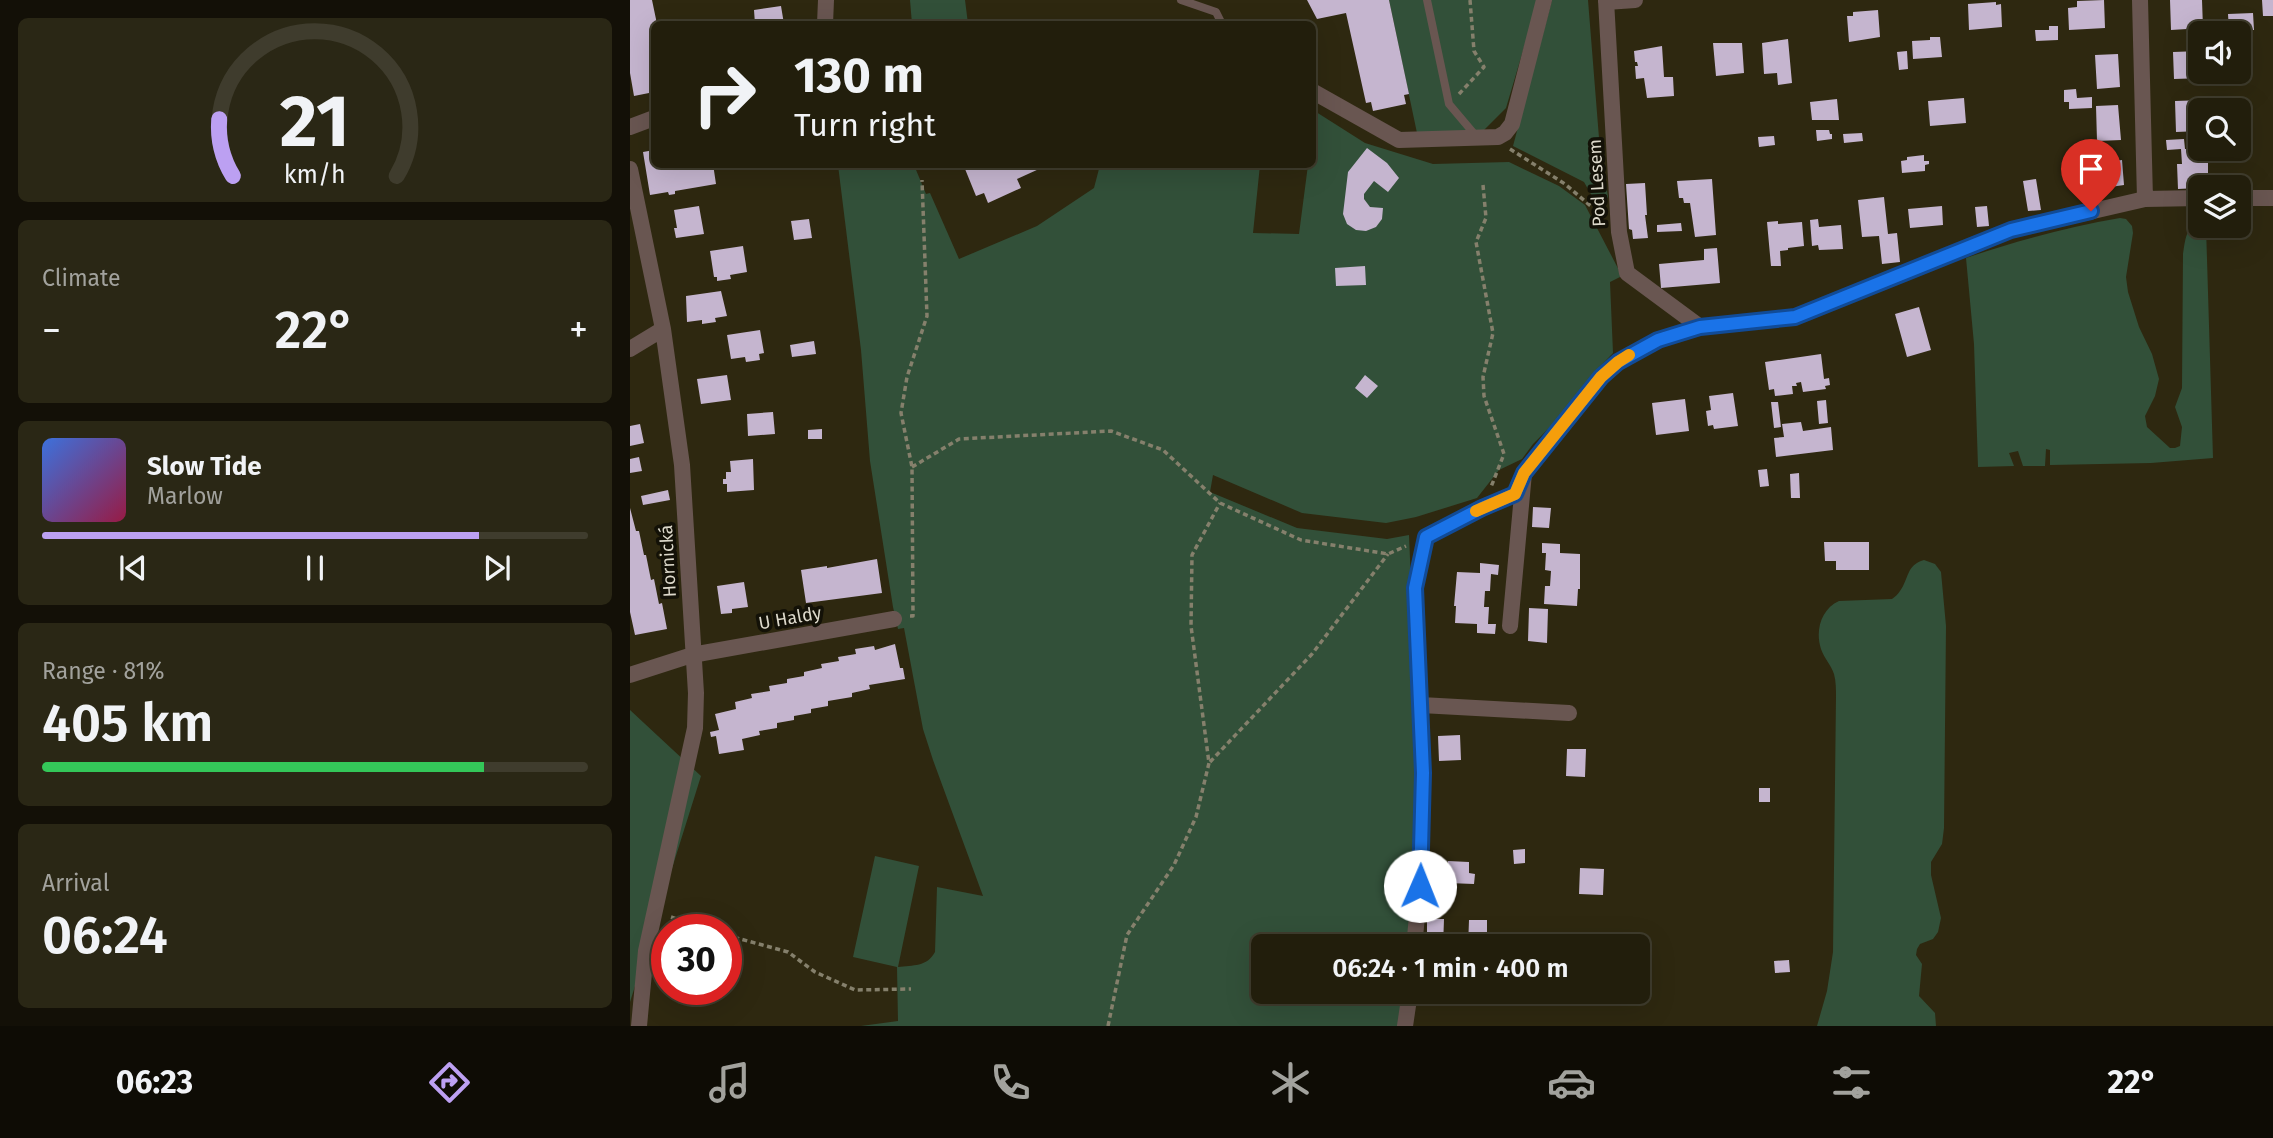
<!DOCTYPE html>
<meta charset="utf-8">
<style>
:root{--surface:#221e0c;--page:#2a2715;--text:#f1f3f6;--muted:#a2a29d;--line:#3f3c2d;--accent:#bca0f2}
body{margin:0;font-family:"Fira Sans",sans-serif;background:var(--page);color:var(--text);height:100vh;display:flex;flex-direction:column;font-size:26px;white-space:nowrap}
*{box-sizing:border-box;margin:0}
p{font-size:23px;color:var(--muted)}
.icon{flex:none;width:38px;height:38px;fill:none;stroke:currentColor;stroke-width:2;stroke-linecap:round;stroke-linejoin:round}
.map{position:relative;flex:1;overflow:hidden}
.panel{display:flex;flex-direction:column;gap:18px;padding:18px;background:#131007;width:630px}
.panel>*{flex:none}
.banner{position:absolute;left:21px;top:21px;width:665px;height:147px;border-radius:10px;box-shadow:0 7px 28px #0002,0 0 0 2px var(--line);background:#221e0c;color:var(--text);overflow:hidden}
.fabs{position:absolute;left:1558px;top:21px;display:grid;gap:14px}
.fabs a{display:grid;place-items:center;width:63px;height:63px;border-radius:10px;background:var(--surface);box-shadow:0 7px 28px #0002,0 0 0 2px var(--line);font-size:35px}
.speed{position:absolute;left:21px;top:914px;display:flex;gap:14px;font-size:35px;font-weight:700;text-align:center}
.speed>*{display:grid;place-content:center;width:91px;height:91px;border-radius:50%;background:var(--surface);box-shadow:0 7px 28px #0002,0 0 0 2px var(--line);line-height:1}
.speed .limit{border:10px solid #d22;background:#fff;color:#111}
.pin{position:absolute;display:grid;place-items:center;width:60px;height:60px;color:#fff;margin:-72px -30px;border-radius:50% 50% 50% 0;rotate:-45deg;box-shadow:0 0 7px #0007}
.pin .icon{rotate:45deg}
.me{position:absolute;width:77px;margin:-38px;rotate:1deg;stroke-linejoin:round;filter:drop-shadow(0 0 5px #0008)}
.turn{display:flex;align-items:center;gap:24px;height:147px;padding:0 28px;font-size:32px}
.turn .icon{width:91px;height:91px;stroke-width:2.5}
.turn b{display:block;font-size:49px;line-height:60px}
.big{font-size:52px;font-weight:600;line-height:1.1}
.panel .card{flex:1;display:flex;flex-direction:column;justify-content:center;gap:10px;min-width:0;padding:0 24px;border-radius:10px;background:var(--page)}
.panel .dial{align-items:center;gap:0}
.dial svg{height:182px;overflow:visible;fill:none;stroke:var(--line);stroke-width:7;stroke-linecap:round;text-anchor:middle}
.dial text{fill:var(--text);stroke:none}
.song{display:flex;align-items:center;gap:21px}
.cover{width:84px;height:84px;border-radius:10px;background:linear-gradient(135deg,hsl(220 70% 55%),hsl(340 70% 35%))}
.played{height:7px;border-radius:4px;background:linear-gradient(90deg,var(--accent) 80%,var(--line) 80%)}
.keys{display:flex;justify-content:space-around;direction:ltr}
.heat{display:flex;justify-content:space-between;align-items:center;font-size:38px;direction:ltr}
.charge{height:10px;border-radius:5px;background:linear-gradient(90deg,#34c759 81%,var(--line) 0)}
.trip{position:absolute;left:621px;top:934px;width:399px;height:70px;border-radius:10px;background:var(--surface);box-shadow:0 7px 28px #0002,0 0 0 2px var(--line);font-weight:600;line-height:70px;text-align:center}
.dock{display:flex;height:112px;justify-content:space-around;align-items:center;background:#0e0c05;color:var(--muted)}
.dock .icon{width:49px;height:49px}
.dock .selected{color:var(--accent)}
.dock b{font-size:32px;color:var(--text)}
main{display:flex;flex:1;min-height:0}
.map>svg:first-child{display:block}
.green{fill:#325039}
.building{fill:#c5b5cf}
.lines{fill:none;stroke-linecap:round;stroke-linejoin:round}
.path{stroke:#85806c;stroke-width:3.5;stroke-dasharray:5 3.5;stroke-linecap:butt}
.service{stroke:#695651;stroke-width:8}
.minor{stroke:#695651;stroke-width:16}
.route-casing{stroke:#114b97;stroke-width:18}
.route{stroke:#1a73e8;stroke-width:12}
.slow{stroke:#f59e0b;stroke-width:12}
.labels{text-anchor:middle;stroke-width:7;stroke-linejoin:round;paint-order:stroke}
.street-label{font-size:18px;fill:#ddd9cb;stroke:#131107}
</style>
<main>
<section class="panel">
<div class="card dial"><svg viewBox="0 0 100 80">
<path d="M14 69A42 42 0 1 1 86 69"/>
<path d="M14 69A42 42 0 0 1 8 44" stroke="#bca0f2"/>
<text x="50" y="56" font-size="32" font-weight="700">21</text>
<text x="50" y="72" font-size="11">km/h</text>
</svg></div>
<div class="card"><p>Climate</p>
<div class="heat"><a>−</a><b class="big">22°</b><a>+</a></div>
</div>
<div class="card">
<div class="song"><i class="cover"></i><div><b>Slow Tide</b><p>Marlow</p></div></div>
<div class="played"></div>
<div class="keys"><svg class="icon" aria-label="previous" viewBox="0 0 24 24"><path d="M18 5L8 12l10 7zM5 5v14"/></svg><svg class="icon" aria-label="pause" viewBox="0 0 24 24"><path d="M8 5v14M16 5v14"/></svg><svg class="icon" aria-label="next" viewBox="0 0 24 24"><path d="M6 5l10 7-10 7zM19 5v14"/></svg></div>
</div>
<div class="card"><p>Range · 81%</p><b class="big">405 km</b><div class="charge"></div></div>
<div class="card"><p>Arrival</p><b class="big">06:24</b></div>
</section>
<div class="map">
<svg width="1643" height="1026" viewBox="0 0 1643 1026">
<rect width="100%" height="100%" fill="#2e2810"/>
<!-- green -->
<path class="green" d="M280 0H335L338 24H282Z
M759 0H908L876 108 849 135 787 133Z
M922 0H958L969 138 978 197 973 204 966 203 954 182 883 146Z
M683 110 735 143 803 164 879 162 929 186 955 205 992 276 980 282 983 353 961 376 929 418 903 444 892 459 869 470 847 498 786 517 756 523 672 513 583 475 580 492 667 528 757 539 779 535 787 728V834L779 947H634V992H775L772 1026H231L268 1021 267 967 223 957 245 856 289 866 268 967C283 965 297 967 305 952L307 887 353 896 303 760 293 729 274 628 268 629 263 607 240 461 231 350 208 165H284L296 194 300 193 329 259 407 226 464 188 470 165H630L623 233 669 234 678 165 682 164 685 114Z
M1490 218 1496 219 1502 226 1503 233 1496 277 1498 292 1509 327 1522 354 1529 379 1525 396 1515 416 1517 427 1540 448H1545L1550 446 1552 427 1545 407 1552 388 1553 254C1555 240 1556 230 1566 221H1570V226H1576L1583 458 1521 463 1420 465V450L1416 449 1415 466H1393L1388 451 1379 453 1384 466 1348 467 1344 344 1336 258C1386 241 1438 227 1490 218Z
M1294 560 1305 564 1311 572 1316 626 1314 828 1312 844 1301 862V875L1311 918 1308 932 1303 939 1290 944 1287 949 1286 955 1292 964 1289 996 1305 1013 1306 1026H1187L1197 991 1203 952 1206 697C1206 690 1206 681 1204 674 1201 665 1194 658 1191 649 1185 631 1191 609 1209 601L1262 599C1265 597 1268 594 1270 591 1279 579 1276 565 1294 560Z
M0 710 71 776 0 1002Z"/>
<!-- building -->
<path class="building" d="M0 0H22L27 24H24V92L4 96 0 73Z
M677 0H759L779 94 774 95 776 104 743 111 741 102 736 103 716 13 687 19Z
M1474 0 1475 28 1439 30 1438 8 1447 7V1Z
M1540 0H1572L1573 28 1541 30Z
M1632 0H1643V16H1633Z
M1366 2V5L1371 4 1372 27 1339 30 1338 4Z
M151 6 154 24H125L124 10Z
M1248 10 1250 37 1219 42 1217 16H1223V12Z
M1623 13 1624 30 1599 31 1598 14Z
M1419 26H1428V40L1406 41 1405 30H1419Z
M1300 37H1310L1312 57 1283 59 1282 41 1300 40Z
M1158 39 1162 83 1148 85 1147 73 1134 74 1132 43Z
M1083 43H1112L1114 73 1086 76Z
M1032 46 1034 77H1043L1044 96 1017 98 1014 78 1006 79 1005 66H1008L1007 62H1005L1004 51Z
M1277 51 1278 69 1269 70 1267 52Z
M1570 51V72H1574V78L1544 79 1543 52Z
M1488 54 1490 87 1467 89 1465 55Z
M1446 89 1447 98 1462 97V108L1439 109V102H1434V90Z
M1334 98 1336 123 1300 126 1298 101Z
M1207 99 1209 120H1182L1180 102Z
M1575 100V110H1570V131L1546 132 1545 101Z
M1488 105 1491 140 1467 141 1466 106Z
M1186 130H1199L1200 134H1202V139L1187 141Z
M1232 133 1233 141 1214 143 1213 134Z
M1144 136 1145 145 1129 147 1128 137Z
M1554 139 1555 149H1581L1582 163H1578V175H1587V187L1548 189 1547 164H1552L1551 149 1537 150 1536 140Z
M737 148 757 163 769 178 758 192 744 181 734 194V199L740 207 753 208 752 219 746 227 736 231 726 230 717 224 713 214 718 172Z
M24 150V164H83L86 184 45 191V194L39 195 38 192 20 195 13 152Z
M1294 155V161H1299V164L1295 165V171L1272 173 1271 161 1277 160V157Z
M1492 160 1494 185 1460 190 1456 165Z
M333 164H420L387 179 391 188 358 203 354 193 346 196Z
M1082 179 1086 235 1065 237 1060 203H1054L1053 198H1049L1047 181Z
M1406 179 1411 210 1398 211 1393 181Z
M1015 183 1017 215H1015L1018 238 1003 239 1002 230 999 229 996 184Z
M1254 197 1258 234 1267 233 1270 262 1252 264 1249 236 1232 237 1228 200Z
M69 206 74 234 46 238 44 228H47L44 210Z
M1312 206 1313 225 1280 228 1278 209Z
M1357 206 1359 226 1347 227 1345 207Z
M179 219 182 238 164 240 161 221Z
M1188 219 1189 227 1211 225 1213 249 1189 250 1188 245 1182 246 1180 220Z
M1148 221V224L1172 222 1174 246 1158 248V250L1150 251 1151 266H1141L1137 222Z
M1051 223 1052 231 1027 232V225Z
M113 246 117 272 100 275 101 279 87 281V277H84L80 251Z
M1087 248 1090 283 1031 288 1029 264 1074 260V249Z
M735 266 736 285 706 286 705 268Z
M91 291 97 316 85 318 86 322 72 324V320L57 322 56 296Z
M1289 307 1301 350 1277 357 1265 314Z
M130 330 134 353 129 354 130 360 116 362 115 357 101 359 97 335Z
M184 341 186 354 162 357 160 345Z
M1191 354 1194 379 1199 378 1200 385 1195 386 1196 389 1173 392 1171 382 1166 383 1167 386H1162L1163 394 1145 396 1144 389 1139 390 1135 362Z
M97 375 101 400 71 404 67 379Z
M735 375 748 386 737 398 725 388Z
M1103 393 1108 426 1084 429 1083 425 1078 426 1076 411 1081 410 1079 396Z
M1055 399 1059 431 1026 435 1022 403Z
M1196 400 1198 423 1189 424 1187 401Z
M1141 402H1148L1151 427 1144 428Z
M143 412 145 434 118 436 117 414Z
M1171 422 1173 431 1201 427 1203 450 1146 457 1144 438 1154 437 1152 424Z
M10 424 14 443 0 446V426Z
M192 429V439H178V430Z
M9 457 12 471 0 473V459Z
M123 459 124 490 97 492V484H93V479H96V472H101L100 461Z
M1137 469 1139 486 1130 487 1128 470Z
M1169 473 1170 498H1161L1160 474Z
M38 490 40 500 13 505 11 496Z
M903 507 921 508 919 528 902 527Z
M0 508 6 531H9L14 555H16L21 580 24 579 29 604 32 603 37 629 5 635 0 612Z
M1194 542H1239V570H1206V561H1195Z
M912 543 930 544V553L950 554V589H948L947 606 914 604 915 586H920L921 571 915 570 916 553H912Z
M247 559 252 593 176 603 171 570 197 566V568Z
M850 563 869 565 868 575 861 574 860 591H855L854 607H859L858 624H866L865 634 847 633V624L825 623 826 606H824L827 572 850 573Z
M114 582 118 607 102 609V613L91 614 87 586Z
M899 608 918 609 917 643 898 641Z
M265 644 270 668H273L275 679 239 685 240 689 222 693V697L198 701V706L181 709V713L164 716V720L147 723V728L129 731 130 735 112 739 114 750 89 754 86 736 81 737 80 732 89 730 85 714 106 709 105 702 122 698 121 694 140 691 139 686 157 683V679L174 676V672L192 668 191 664 209 661 208 657 226 654 225 649 244 646 245 650Z
M830 735 831 760 809 761 808 736Z
M937 749H956L955 777 936 776Z
M1129 788H1140V802H1129Z
M895 849V863L884 864 883 850Z
M818 861 839 862V873L845 874 844 884 818 883Z
M950 868 974 869 973 895 949 894Z
M797 919H814L813 947H797Z
M839 920H857V947H838Z
M1159 960 1160 972 1145 973 1144 961Z"/>
<g class="lines">
<!-- path -->
<path class="path" d="M829 94 854 67 844 51 840 0
M880 149 935 184 970 214
M853 185 856 218 846 242 863 333 853 377 854 396 874 454 861 487
M282 467 329 439 481 431 533 450 590 503 671 540 758 554 776 546
M280 616H283L282 467 271 413 277 377 297 316 292 180
M580 762 682 654 758 554
M41 917 77 929
M96 935 158 952 185 972 225 990 281 989
M478 1026 497 935 544 865 566 817 579 763 561 626 562 555 590 503"/>
<!-- service -->
<path class="service" d="M551 0 586 12 592 24
M797 0 819 104 846 136"/>
<!-- minor -->
<path class="minor" d="M976 0 989 232 997 273 1070 327
M1510 0 1515 199
M976 2 1005 0
M195 24 196 0
M682 91 769 140 868 137 875 133 882 124 914 0
M0 127 24 118
M0 169 33 329 52 465 66 693 65 728 16 951 9 1026
M1608 198H1643
M0 349 33 329
M880 626 894 473 971 377 988 362 1028 340 1070 327 1165 317 1381 230 1515 199 1570 198
M0 675 62 655 264 619
M791 705 939 713
M784 947 790 886 793 773 785 588 796 537 852 508 885 494 892 479
M775 1026 780 992"/>
</g>
<g class="lines">
<defs>
<path id="route" d="M790 886 793 773 785 588 796 537 852 508 885 494 894 473 971 377 988 362 1028 340 1070 327 1165 317 1381 230 1461 211"/>
</defs>
<!-- route casing -->
<use href="#route" class="route-casing"/>
<!-- route -->
<use href="#route" class="route"/>
<!-- slow -->
<path class="slow" d="M846 511 885 494 894 473 971 377 988 362 999 355"/>
</g>
<g class="labels">
<!-- street labels -->
<g class="street-label">
<text transform="translate(967 183) rotate(-93)" y="6">Pod Lesem</text>
<text transform="translate(38 561) rotate(-93)" y="6">Hornická</text>
<text transform="translate(160 618) rotate(-10)" y="6">U Haldy</text>
</g>
</g>
</svg>
<div class="fabs">
<a><svg class="icon" aria-label="sound" viewBox="0 0 24 24"><path d="M4 9h4l5-4v14l-5-4H4zM17 9q2 3 0 6"/></svg></a>
<a><svg class="icon" aria-label="search" viewBox="0 0 24 24"><circle cx="10" cy="10" r="6"/><path d="M15 15l6 6"/></svg></a>
<a><svg class="icon" aria-label="layers" viewBox="0 0 24 24"><path d="M12 4l9 5-9 5-9-5zM3 14l9 5 9-5"/></svg></a>
</div>
<div class="speed"><div class="limit">30</div></div>
<div class="pin" style="left:1461px;top:211px;background:#d93025"><svg class="icon" aria-label="arrive" viewBox="0 0 24 24"><path d="M6 21V4h12l-3 4 3 4H6"/></svg></div>
<svg class="me" style="left:790px;top:886px" viewBox="-20 -20 40 40"><circle r="19" fill="#fff"/><path d="M0-13L10 11 0 6-10 11z" fill="#1a73e8"/></svg>
<div class="trip">06:24 · 1 min · 400 m</div>
<div class="banner">
<div class="turn"><svg class="icon" aria-label="right" viewBox="0 0 24 24"><path d="M7 20v-9h11M14 6l5 5-5 5"/></svg><div><b>130 m</b>Turn right</div></div>
</div>
</div>
</main>
<nav class="dock">
<b>06:23</b>
<svg class="icon selected" aria-label="directions" viewBox="0 0 24 24"><path d="M12 3l9 9-9 9-9-9zM9 14v-3h6M13 9l2 2-2 2"/></svg>
<svg class="icon" aria-label="music" viewBox="0 0 24 24"><path d="M9 18V5l10-2v13"/><circle cx="6" cy="18" r="3"/><circle cx="16" cy="16" r="3"/></svg>
<svg class="icon" aria-label="phone" viewBox="0 0 24 24"><path d="M5 4h4l2 5-3 2q2 4 5 5l2-3 5 2v4C11 20 4 13 5 4z"/></svg>
<svg class="icon" aria-label="climate" viewBox="0 0 24 24"><path d="M12 3v18M4 7l16 10M4 17L20 7"/></svg>
<svg class="icon" aria-label="car" viewBox="0 0 24 24"><path d="M5 17H2v-5l4-1 3-4h7l3 4 3 1v5h-3M9 17h6M6 11h13"/><circle cx="7" cy="17" r="2"/><circle cx="17" cy="17" r="2"/></svg>
<svg class="icon" aria-label="filters" viewBox="0 0 24 24"><path d="M4 7h16M4 17h16"/><circle cx="9" cy="7" r="2"/><circle cx="15" cy="17" r="2"/></svg>
<b>22°</b>
</nav>
